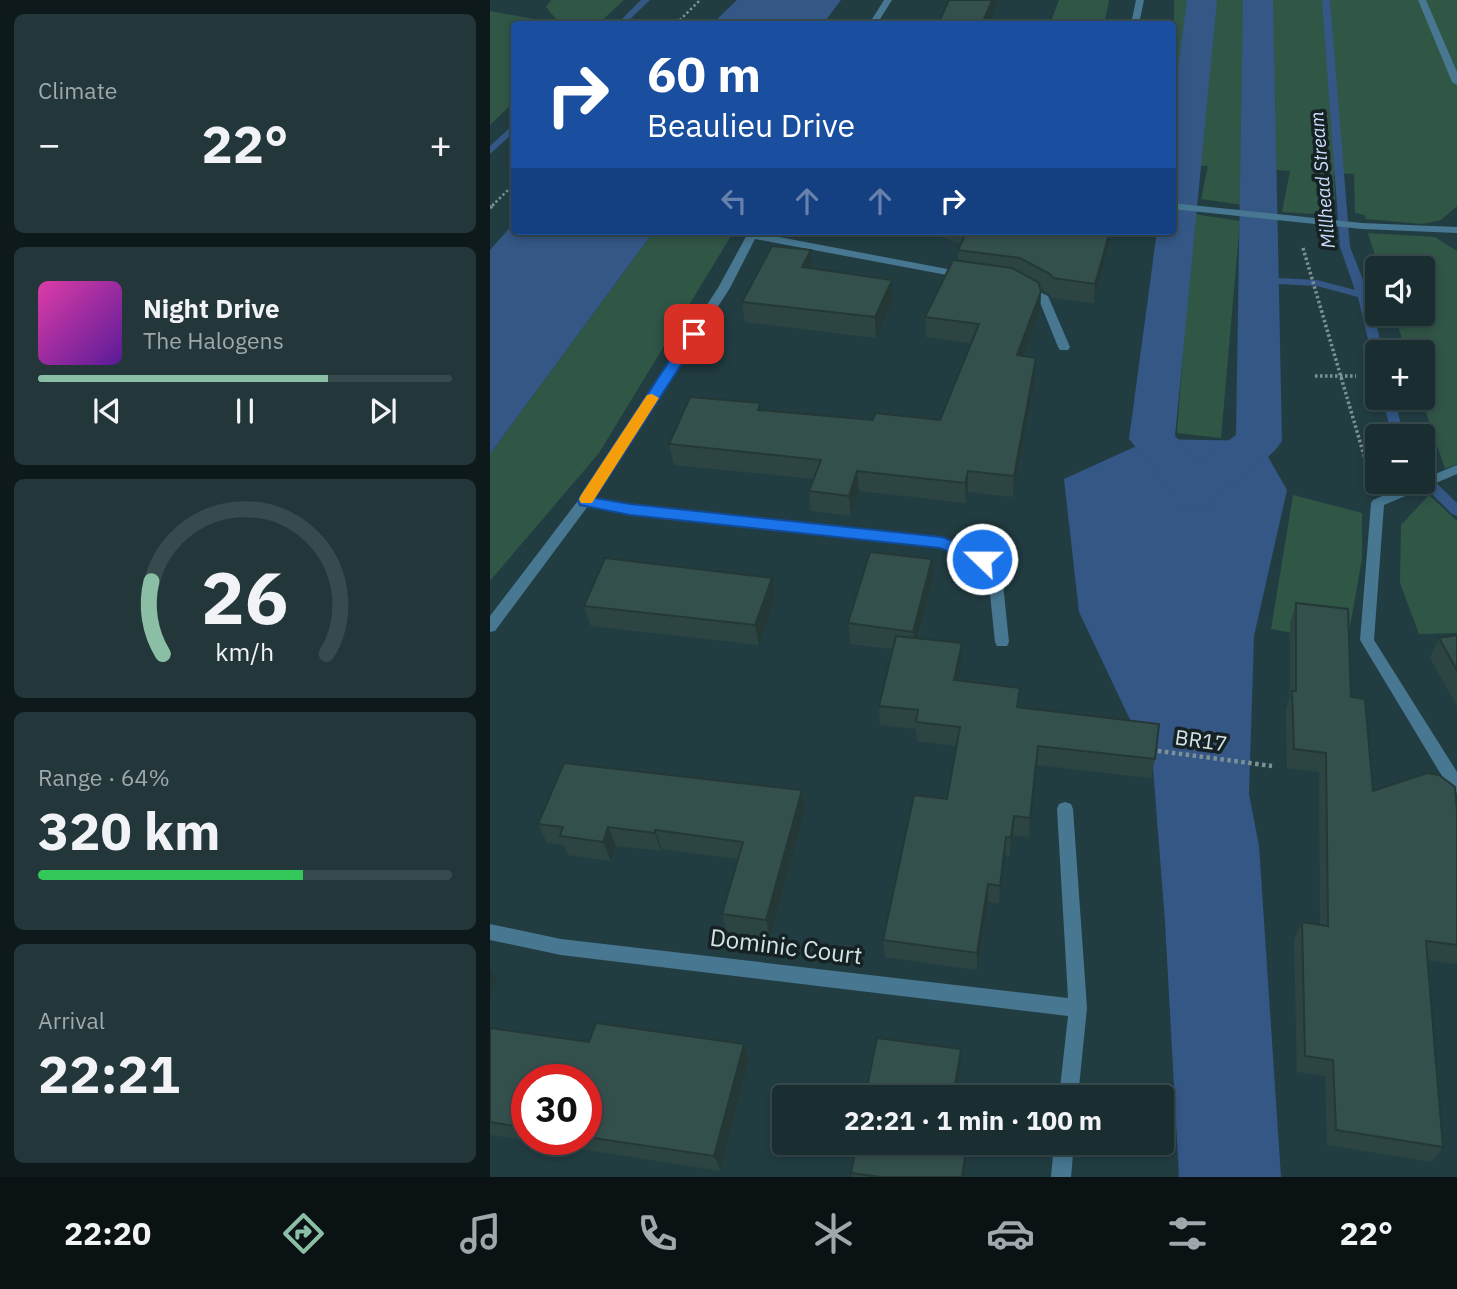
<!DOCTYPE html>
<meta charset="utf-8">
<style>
:root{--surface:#1a2e32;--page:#23363a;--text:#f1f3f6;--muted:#9fa8ac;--line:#384a4d;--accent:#8abfa5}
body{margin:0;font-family:"IBM Plex Sans",sans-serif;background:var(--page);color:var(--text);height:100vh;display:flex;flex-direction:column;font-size:26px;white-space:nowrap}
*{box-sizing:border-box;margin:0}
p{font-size:23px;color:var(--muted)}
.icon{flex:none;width:38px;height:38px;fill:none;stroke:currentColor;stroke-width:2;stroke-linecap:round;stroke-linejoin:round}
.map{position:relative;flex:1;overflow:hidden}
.drawer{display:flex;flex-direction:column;gap:14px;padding:14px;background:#0e191c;width:490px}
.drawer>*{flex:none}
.guide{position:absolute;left:21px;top:21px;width:665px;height:214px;border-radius:7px;box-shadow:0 4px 10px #0003,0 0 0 2px var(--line);background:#1a4fa0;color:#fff;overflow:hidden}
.controls{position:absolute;left:875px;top:256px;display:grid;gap:14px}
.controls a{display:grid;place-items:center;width:70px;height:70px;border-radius:7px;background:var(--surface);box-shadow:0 4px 10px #0003,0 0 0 2px var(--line);font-size:35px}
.speed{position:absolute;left:21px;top:1064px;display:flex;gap:14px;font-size:35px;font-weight:700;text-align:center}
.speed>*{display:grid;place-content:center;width:91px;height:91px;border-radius:50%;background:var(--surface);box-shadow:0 4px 10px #0003,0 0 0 2px var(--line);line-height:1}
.speed .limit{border:10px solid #d22;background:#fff;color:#111}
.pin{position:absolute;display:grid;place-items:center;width:60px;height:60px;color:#fff;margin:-30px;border-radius:14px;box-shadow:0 4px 10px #0006}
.me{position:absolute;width:77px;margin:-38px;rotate:292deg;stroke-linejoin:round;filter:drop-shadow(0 0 5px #0008)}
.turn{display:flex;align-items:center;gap:24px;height:147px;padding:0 21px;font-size:32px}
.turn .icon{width:91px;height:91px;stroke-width:2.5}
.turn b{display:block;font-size:49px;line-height:60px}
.lanes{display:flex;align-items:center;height:66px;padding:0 21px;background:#0003;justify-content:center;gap:35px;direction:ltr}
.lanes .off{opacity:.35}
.big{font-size:52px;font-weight:800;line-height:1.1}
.drawer .tile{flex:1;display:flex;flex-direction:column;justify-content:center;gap:10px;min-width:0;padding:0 24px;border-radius:10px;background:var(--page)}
.drawer .dial{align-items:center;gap:0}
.dial svg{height:182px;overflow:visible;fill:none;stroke:var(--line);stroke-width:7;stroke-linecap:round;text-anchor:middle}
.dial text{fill:var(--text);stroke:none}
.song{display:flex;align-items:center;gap:21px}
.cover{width:84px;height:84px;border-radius:10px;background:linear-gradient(135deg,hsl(320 70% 55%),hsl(270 70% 35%))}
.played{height:7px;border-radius:4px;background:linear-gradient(90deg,var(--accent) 70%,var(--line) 70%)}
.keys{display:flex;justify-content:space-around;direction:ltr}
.heat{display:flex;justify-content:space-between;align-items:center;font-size:38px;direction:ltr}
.charge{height:10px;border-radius:5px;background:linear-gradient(90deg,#34c759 64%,var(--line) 0)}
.trip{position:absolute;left:282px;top:1085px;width:402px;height:70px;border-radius:7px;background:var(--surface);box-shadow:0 4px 10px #0003,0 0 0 2px var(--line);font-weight:800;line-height:70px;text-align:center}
.dock{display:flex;height:112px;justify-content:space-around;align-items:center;background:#0a1214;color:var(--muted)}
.dock .icon{width:49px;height:49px}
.dock .current{color:var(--accent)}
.dock b{font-size:32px;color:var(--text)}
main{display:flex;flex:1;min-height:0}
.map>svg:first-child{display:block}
.green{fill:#305646}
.water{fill:#345785}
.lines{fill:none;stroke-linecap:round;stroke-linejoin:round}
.stream{fill:#345785;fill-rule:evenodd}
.canal{fill:#345785;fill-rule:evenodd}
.path-far2{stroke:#7d9195;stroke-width:2.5;stroke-dasharray:2.5 2.5;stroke-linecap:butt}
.path-far1{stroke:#7d9195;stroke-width:3.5;stroke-dasharray:2.5 2.5;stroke-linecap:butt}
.path{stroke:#7d9195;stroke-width:4.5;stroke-dasharray:3.5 3.5;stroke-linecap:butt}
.service{fill:#477791;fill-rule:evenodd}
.minor{fill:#477791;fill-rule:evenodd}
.wall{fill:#2d4542;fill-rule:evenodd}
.shaded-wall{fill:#243836}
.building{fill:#34504d;stroke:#243836;stroke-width:2}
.route{fill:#1a73e8;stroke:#114b97;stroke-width:2}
.slow{fill:#f59e0b}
.labels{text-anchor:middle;stroke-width:7;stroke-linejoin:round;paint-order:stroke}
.far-water-label{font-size:19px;font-style:italic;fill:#c9defb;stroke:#162124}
.street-label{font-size:21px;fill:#d4e3e6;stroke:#162124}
.near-street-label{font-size:24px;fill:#d4e3e6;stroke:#162124}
</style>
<main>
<section class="drawer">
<div class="tile"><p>Climate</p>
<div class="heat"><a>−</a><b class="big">22°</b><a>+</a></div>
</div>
<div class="tile">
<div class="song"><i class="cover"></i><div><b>Night Drive</b><p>The Halogens</p></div></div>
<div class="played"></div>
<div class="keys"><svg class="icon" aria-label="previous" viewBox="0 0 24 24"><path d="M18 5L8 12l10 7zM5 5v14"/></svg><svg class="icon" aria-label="pause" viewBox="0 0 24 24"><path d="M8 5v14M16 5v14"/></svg><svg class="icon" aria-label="next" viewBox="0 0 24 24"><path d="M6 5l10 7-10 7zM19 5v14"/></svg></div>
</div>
<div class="tile dial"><svg viewBox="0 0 100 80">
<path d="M14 69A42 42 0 1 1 86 69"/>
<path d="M14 69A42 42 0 0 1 9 37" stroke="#8abfa5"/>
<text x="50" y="56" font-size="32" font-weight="700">26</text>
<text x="50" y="72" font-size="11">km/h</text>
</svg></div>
<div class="tile"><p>Range · 64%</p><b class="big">320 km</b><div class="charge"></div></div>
<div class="tile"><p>Arrival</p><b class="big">22:21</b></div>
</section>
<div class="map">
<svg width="967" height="1177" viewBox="0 0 967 1177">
<rect width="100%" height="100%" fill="#223d42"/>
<!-- green -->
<path class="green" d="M61 0H134L108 24H24V102L0 125V11L70 24 56 7Z
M569 0H619L614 24H560Z
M684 0H967V206L951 220 932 224 876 219 875 215 865 213 864 174 844 173 845 199 840 215 792 212 800 171 759 168 753 205 711 199 718 166 684 165 683 181Z
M703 214 750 221 731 438 687 433Z
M164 231H244L109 453 0 581V454Z
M878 233 945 237 967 251V464L955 469 931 397 933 352H916L904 313H933V268H889Z
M803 495 872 513V559L857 643 781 629Z
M939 495 967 521V633L929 634 910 583 911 525Z"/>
<!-- water -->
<path class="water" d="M247 0H351L333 24H222Z
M24 223V231H164L0 454V250Z
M662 439 769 441 797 490 764 636 759 794 769 846 791 1177H689L675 922 663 768 589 612 574 479Z"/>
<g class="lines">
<!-- stream -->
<path class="stream" d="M151 0H160L135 24H127Z
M832 0H840L860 247 879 295 893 352H887V356L881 352 868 297 827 286 769 283 764 280 769 277 827 280 865 290 850 247Z
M24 124V132L0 154V146Z
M892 397H904L914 436H902Z
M933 474 938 475 967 503V516L962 514 929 481H933Z"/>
<!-- canal -->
<path class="canal" d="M697 0H727L685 436 710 462 746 435 753 0H783L792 441C775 468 738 477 723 504L706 508 689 504 682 491 639 439 667 231H682V111Z"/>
<!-- path-far2 -->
<path class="path-far2" d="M186 24 210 0
M2 206 24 184"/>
<!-- path-far1 -->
<path class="path-far1" d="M0 208 4 204
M813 248 876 462
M825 376H866"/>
<!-- path -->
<path class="path" d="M876 460 880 474
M661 750 782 766"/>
<!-- service -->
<path class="service" d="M394 0H402L387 24H379Z
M646 0H654L649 24H641Z
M928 0H936L967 72V85L962 82Z
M967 465V474L894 505 884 640 967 772V793L961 791 870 640 881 503 883 500 927 481H933V479Z"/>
<!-- minor -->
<path class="minor" d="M682 203 872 223 967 227V233L872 229 682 209Z
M259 231H269L268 233 473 272 478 275 473 278 265 239 240 288 104 498 140 504 457 540 497 555 499 559 513 584 519 642 517 646H507L505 642 499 584 487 563 450 548 140 514 98 506 5 631 0 632V616L90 498 228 288Z
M537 286 558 296 580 347 578 350H570L568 347 549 300 531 289Z
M575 802 581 804 583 809 597 1008 588 1097H569L578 1016 71 955 0 940V924L71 939 578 998 567 809 569 804Z
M564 1143H584L581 1177H561Z"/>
</g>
<!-- wall -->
<path class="wall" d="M435 231H620L618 248 604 303 562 298 559 294 551 289 550 310 534 356 546 358 545 378 523 497 478 492 476 503 369 491 361 516 321 511 319 491 323 479 184 465 179 444 271 410 383 420H450L481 343 436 337 435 317 468 261V250L471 244Z
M321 250 323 269 402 280 403 300 386 338 255 322 252 302Z
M442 559 443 579 428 639 472 663 469 681 529 707 665 759 661 778 547 765 539 837 523 835 520 856 515 855 509 904 498 902 487 970 395 957 393 940 457 799 467 746 427 741 426 729 390 725 389 706 402 649 361 644 358 623Z
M285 598 269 645 101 626 94 606Z
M806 603 861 697 883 791 967 811V964L937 960 953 1147 942 1162 837 1145 835 1076 807 1072 804 940 812 922 830 924 829 772 797 768 796 710 800 696V623Z
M967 635V706L940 658 949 638Z
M312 790 315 809 280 938 237 932 232 914 248 859 172 849 171 851 126 846 121 861 78 855 74 845 57 843 48 824Z
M0 1028 99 1042 259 1060 231 1171 0 1135ZM37 1080H96V1139H37Z
M367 1143H477V1153L474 1177H362L361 1173Z"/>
<!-- shaded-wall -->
<path class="shaded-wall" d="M502 0H507V5L499 24H492Z
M620 231 618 248 604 303 605 284Z
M321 250 323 270 312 267Z
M402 280 403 300 386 338 385 317Z
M551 291 550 310 527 375V355Z
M546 358 545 378 523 497 524 476Z
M367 471 369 491 361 516 359 496Z
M478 471V492L476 503 475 483Z
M442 559 443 579 424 652 423 632Z
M282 578 285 598 269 645 265 625Z
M472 643V663L465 700 464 680Z
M548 746 547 765 539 837 540 818Z
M312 790 315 809 280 938 276 920Z
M524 816 523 835 520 856 521 837Z
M118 827 126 846 121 861 113 842Z
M165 830 172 849 171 851 165 833Z
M516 837 515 855 509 904 510 886Z
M498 884V902L487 970V953Z
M0 969 7 980 0 996Z
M254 1044 259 1060 231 1171 224 1156Z
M471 1049V1065L466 1097H463Z
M477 1143V1153L474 1177H472Z"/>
<!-- building -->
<path class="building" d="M459 0H502L492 24H448Z
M477 231H620L605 284 563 278 560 274 530 258 468 250Z
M282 246 321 250 312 267 402 280 385 317 252 302Z
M463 260 522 268 548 282 551 291 527 355 546 358 524 476 478 471 475 483 367 471 359 496 319 491 331 460 179 444 200 397 270 403 268 410 383 420 385 413 450 420 489 324 435 317Z
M380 552 442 559 423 632 358 623Z
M115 558 282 578 265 625 94 606Z
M806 603 858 609 861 697 875 699 883 791 937 773 949 775 965 787 967 811V945L936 941 953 1147 846 1130 843 1060 815 1056 812 922 838 926 836 753 804 749 802 691H806Z
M967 635V670L949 638Z
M406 636 472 643 464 680 530 688 527 707 669 724 665 759 548 746 540 818 524 816 521 837H516L510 886 498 884 487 953 393 940 424 795 457 799 470 727 426 722 428 710 389 706Z
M74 763 312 790 276 920 232 914 253 842 165 830V833L118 827 113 842 70 836 73 827 48 824Z
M106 1023 254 1044 224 1156 96 1137V1080H37V1128L0 1122V1028L99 1042Z
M387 1038 471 1049 463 1097H375Z
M367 1143H477L472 1177H390L361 1173Z"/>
<!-- route -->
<path class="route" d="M204 330 211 334 105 498 140 504 452 537 498 555 500 559 498 563H487L450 548 140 515 90 505 88 501 90 497 199 331Z"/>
<!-- slow -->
<path class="slow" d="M162 394 169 398 102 503H91L89 499 91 495 157 395Z"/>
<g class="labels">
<!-- far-water labels -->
<g class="far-water-label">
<text transform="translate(832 180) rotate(-95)" y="7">Millhead Stream</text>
</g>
<!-- street labels -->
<g class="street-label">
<text transform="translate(711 741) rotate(8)" y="7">BR17</text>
</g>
<!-- near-street labels -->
<g class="near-street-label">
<text transform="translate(296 947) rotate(7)" y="8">Dominic Court</text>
</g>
</g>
</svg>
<div class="controls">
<a><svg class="icon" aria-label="sound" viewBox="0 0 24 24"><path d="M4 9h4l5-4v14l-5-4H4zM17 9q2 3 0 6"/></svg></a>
<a>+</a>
<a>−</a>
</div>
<div class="speed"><div class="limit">30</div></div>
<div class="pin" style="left:204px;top:334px;background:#d93025"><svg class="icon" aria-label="arrive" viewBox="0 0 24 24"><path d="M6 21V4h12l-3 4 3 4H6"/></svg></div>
<svg class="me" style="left:492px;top:559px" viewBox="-20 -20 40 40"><circle r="17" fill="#1a73e8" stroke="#fff" stroke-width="3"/><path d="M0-11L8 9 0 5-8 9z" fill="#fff"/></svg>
<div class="trip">22:21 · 1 min · 100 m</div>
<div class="guide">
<div class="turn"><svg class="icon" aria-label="right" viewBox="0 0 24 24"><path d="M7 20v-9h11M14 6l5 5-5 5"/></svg><div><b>60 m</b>Beaulieu Drive</div></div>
<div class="lanes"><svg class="icon off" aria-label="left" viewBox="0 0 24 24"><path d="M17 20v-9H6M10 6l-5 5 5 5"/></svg><svg class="icon off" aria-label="ahead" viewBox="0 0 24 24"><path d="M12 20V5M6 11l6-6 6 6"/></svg><svg class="icon off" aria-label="ahead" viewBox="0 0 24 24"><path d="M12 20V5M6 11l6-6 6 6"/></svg><svg class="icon" aria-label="right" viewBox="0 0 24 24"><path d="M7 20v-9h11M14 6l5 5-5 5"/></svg></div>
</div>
</div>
</main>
<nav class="dock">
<b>22:20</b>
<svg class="icon current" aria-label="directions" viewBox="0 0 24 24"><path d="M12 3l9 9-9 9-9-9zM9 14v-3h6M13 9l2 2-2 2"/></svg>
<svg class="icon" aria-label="music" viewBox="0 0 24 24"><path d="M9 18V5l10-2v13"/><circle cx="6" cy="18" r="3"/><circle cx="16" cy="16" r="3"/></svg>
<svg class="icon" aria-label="phone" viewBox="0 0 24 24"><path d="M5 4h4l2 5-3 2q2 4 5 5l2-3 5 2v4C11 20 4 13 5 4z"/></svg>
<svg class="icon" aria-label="climate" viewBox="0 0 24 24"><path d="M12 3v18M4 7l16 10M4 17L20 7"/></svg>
<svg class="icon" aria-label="car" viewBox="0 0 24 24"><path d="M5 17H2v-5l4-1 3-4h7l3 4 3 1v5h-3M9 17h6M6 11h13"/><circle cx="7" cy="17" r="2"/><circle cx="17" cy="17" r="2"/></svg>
<svg class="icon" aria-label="filters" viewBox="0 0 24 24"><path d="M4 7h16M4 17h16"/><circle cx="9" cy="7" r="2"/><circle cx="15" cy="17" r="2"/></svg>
<b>22°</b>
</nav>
